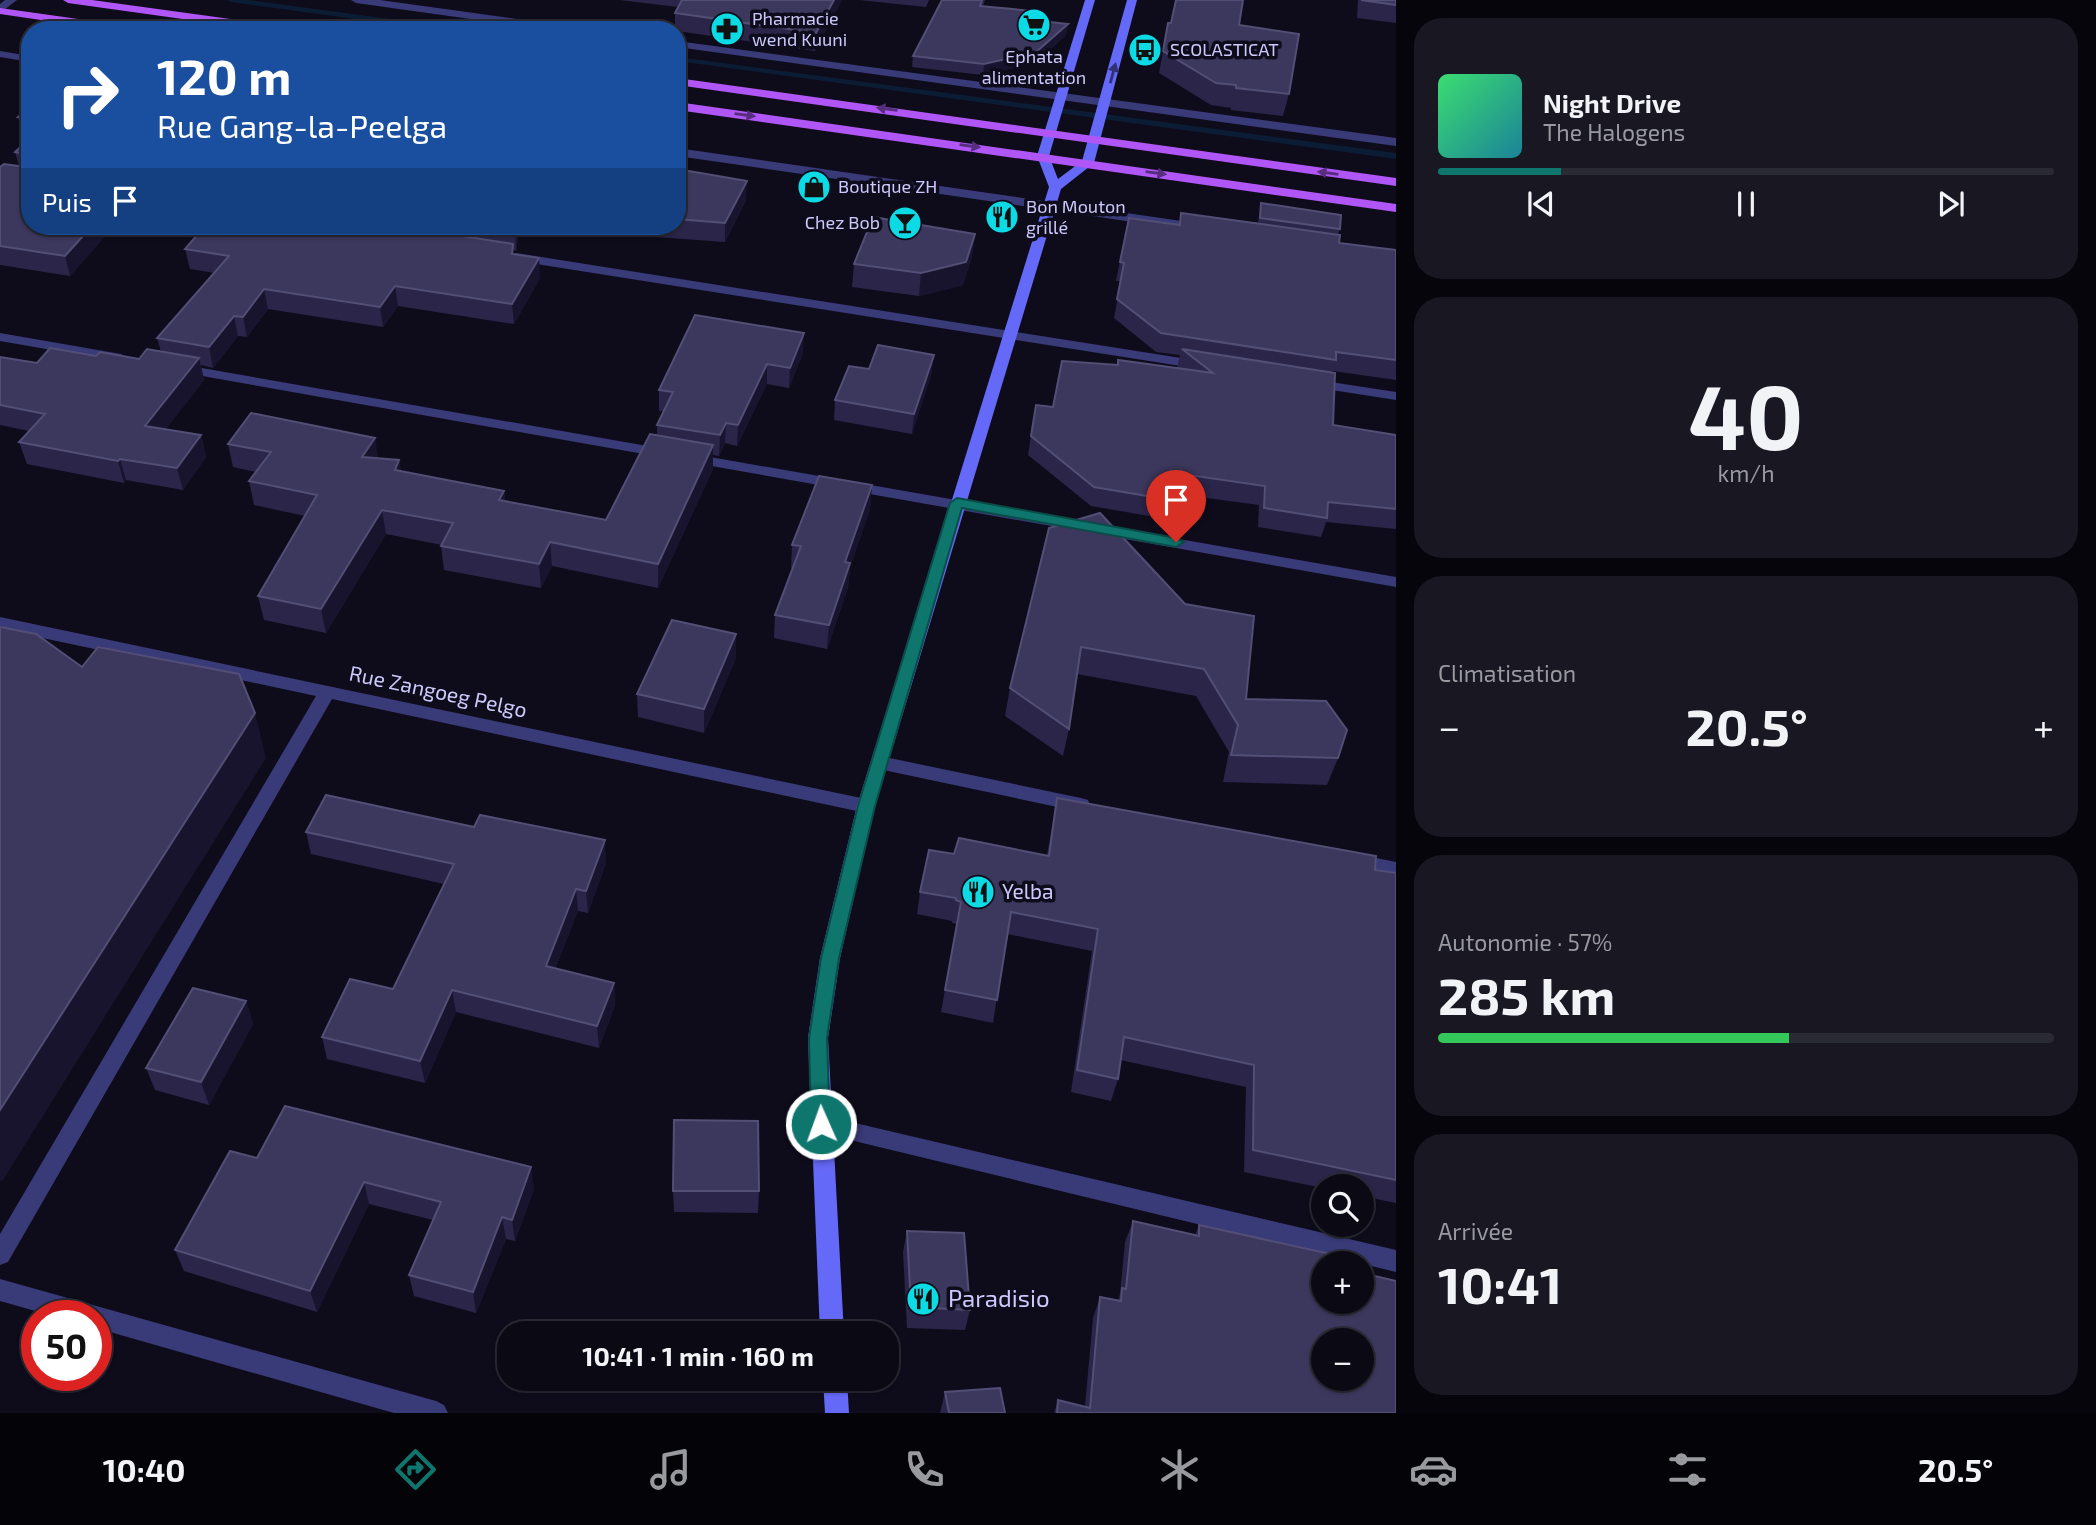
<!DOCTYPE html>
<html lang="fr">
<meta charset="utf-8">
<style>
:root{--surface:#0a0914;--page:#181722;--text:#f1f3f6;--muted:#999aa0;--line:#2a2a34;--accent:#0f766e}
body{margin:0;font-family:"Exo 2",sans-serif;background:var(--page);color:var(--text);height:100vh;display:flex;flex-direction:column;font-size:26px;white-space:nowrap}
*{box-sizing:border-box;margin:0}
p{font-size:23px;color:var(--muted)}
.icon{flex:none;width:38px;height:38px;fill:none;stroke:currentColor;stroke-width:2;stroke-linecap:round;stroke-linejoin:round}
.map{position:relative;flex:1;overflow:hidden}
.sheet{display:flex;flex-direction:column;gap:18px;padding:18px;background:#06050b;width:700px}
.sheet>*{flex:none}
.banner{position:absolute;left:21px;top:21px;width:665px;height:214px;border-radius:28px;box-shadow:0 2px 5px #0004,0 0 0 2px var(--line);background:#1a4fa0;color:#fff;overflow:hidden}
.tools{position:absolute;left:1311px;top:1174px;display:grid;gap:14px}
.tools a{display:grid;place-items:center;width:63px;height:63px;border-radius:50%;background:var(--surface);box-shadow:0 2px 5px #0004,0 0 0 2px var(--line);font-size:35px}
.speed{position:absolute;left:21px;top:1300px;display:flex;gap:14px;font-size:35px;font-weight:700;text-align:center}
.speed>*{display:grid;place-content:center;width:91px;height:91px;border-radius:50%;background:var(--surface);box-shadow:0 2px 5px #0004,0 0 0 2px var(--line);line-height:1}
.speed .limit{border:10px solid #d22;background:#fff;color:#111}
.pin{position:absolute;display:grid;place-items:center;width:60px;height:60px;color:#fff;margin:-72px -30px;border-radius:50% 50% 50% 0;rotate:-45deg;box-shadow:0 0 7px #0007}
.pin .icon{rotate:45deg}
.me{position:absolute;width:77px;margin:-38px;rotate:358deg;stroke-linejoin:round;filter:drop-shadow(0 0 5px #0008)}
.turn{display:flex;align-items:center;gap:24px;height:147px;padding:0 21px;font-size:32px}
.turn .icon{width:91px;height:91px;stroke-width:2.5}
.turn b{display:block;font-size:49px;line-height:60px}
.then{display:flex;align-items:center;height:66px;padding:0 21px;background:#0003;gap:14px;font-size:26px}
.big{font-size:52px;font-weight:700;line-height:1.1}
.sheet .card{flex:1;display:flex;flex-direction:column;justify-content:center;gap:10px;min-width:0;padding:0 24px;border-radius:28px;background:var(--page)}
.sheet .dial{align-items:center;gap:0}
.dial b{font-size:91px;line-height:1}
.song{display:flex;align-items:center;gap:21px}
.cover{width:84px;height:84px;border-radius:10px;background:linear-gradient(135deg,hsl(140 70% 55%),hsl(190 70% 35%))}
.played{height:7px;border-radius:4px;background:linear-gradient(90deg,var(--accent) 20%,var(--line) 20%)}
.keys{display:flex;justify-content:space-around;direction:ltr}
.heat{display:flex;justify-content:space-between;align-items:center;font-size:38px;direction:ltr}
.charge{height:10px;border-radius:5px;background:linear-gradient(90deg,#34c759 57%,var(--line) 0)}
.trip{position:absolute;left:497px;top:1321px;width:402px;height:70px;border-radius:28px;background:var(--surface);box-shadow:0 2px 5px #0004,0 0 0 2px var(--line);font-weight:700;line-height:70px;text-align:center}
.menu{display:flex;height:112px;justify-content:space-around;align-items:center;background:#040408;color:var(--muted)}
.menu .icon{width:49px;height:49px}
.menu .on{color:var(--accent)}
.menu b{font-size:32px;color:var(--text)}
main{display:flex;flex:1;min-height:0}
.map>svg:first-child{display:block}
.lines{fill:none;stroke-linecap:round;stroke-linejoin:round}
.stream{fill:#0b1c35;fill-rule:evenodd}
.service{fill:#393a78;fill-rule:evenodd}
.minor{fill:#393a78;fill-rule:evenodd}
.secondary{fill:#6569f7;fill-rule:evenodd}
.primary{fill:#b156f6;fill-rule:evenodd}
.wall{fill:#2a2549}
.shaded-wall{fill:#18142e}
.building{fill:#3c375c;stroke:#524e75;stroke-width:2;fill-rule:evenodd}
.oneway{fill:#313173}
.oneway2{fill:#572d7e}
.route{fill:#0f766e;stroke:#0a4d48;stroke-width:2}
.labels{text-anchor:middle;stroke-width:7;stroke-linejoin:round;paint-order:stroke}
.far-poi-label{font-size:18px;fill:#ccc9fc;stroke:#0e0c1b;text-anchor:start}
.street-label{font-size:21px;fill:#ccc9fc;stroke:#0e0c1b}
.poi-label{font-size:21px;fill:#ccc9fc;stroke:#0e0c1b;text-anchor:start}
.near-poi-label{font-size:24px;fill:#ccc9fc;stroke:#0e0c1b;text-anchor:start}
</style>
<main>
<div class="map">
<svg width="1396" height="1413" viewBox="0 0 1396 1413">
<rect width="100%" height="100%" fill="#0e0c1b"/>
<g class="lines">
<!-- stream -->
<path class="stream" d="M227 0H248L457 28 461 30H437L231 2Z
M677 57 1396 153V159L677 61Z"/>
<!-- service -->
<path class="service" d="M351 0H380L576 27 581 30H549L356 3Z
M677 41 1396 138V146L677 47Z"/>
<!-- minor -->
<path class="minor" d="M5 0H17L0 13V4Z
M0 51 30 56V62L0 57Z
M677 148 1202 224 1209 228 1202 232 677 156Z
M516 253 1200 361 1207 365 1200 369 511 260 509 257Z
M0 333 121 354 128 358 121 362 0 341Z
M179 364 1396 577V587L174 371 172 368Z
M1311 379 1396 392V400L1306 386 1304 383Z
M0 617 866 799 873 801 875 806 873 811 866 813 332 699 8 1262 0 1265V1234L316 696 0 629Z
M880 756 1081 798 1088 800 1090 805 1088 810 1081 812 874 768 871 763 874 758Z
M1351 853 1396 862V876L1344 865 1342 860 1344 855Z
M821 1115 1396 1250V1272L821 1133 813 1131 810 1124 813 1117Z
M0 1279 436 1401 444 1405 448 1413H394L96 1328V1316H53L0 1301Z"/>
<!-- secondary -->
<path class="secondary" d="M1085 0H1095L1049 156 1058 179 1082 161 1127 0H1137L1094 163 1061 189 875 806 840 958 828 1038 844 1334H820L808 1038 820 958 857 806 1049 187 1037 156Z
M823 1379H847L849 1413H825Z"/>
<!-- primary -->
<path class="primary" d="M63 0H92L288 27 293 30H261L68 3Z
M0 8 135 27 140 30H109L0 14Z
M677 78 1396 178V186L677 85Z
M677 102 1396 204V212L677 110Z"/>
</g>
<!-- wall -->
<path class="wall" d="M619 0H842L815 51 677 31V30H675V13L678 7Z
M859 0H929L926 7Z
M942 0H985L983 6 1032 20 1068 24 1066 35 1035 63 983 75 912 67 913 56Z
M1358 0H1396V23L1357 18Z
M1168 23 1239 25 1289 94 1283 116 1231 110V108L1211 105 1159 73Z
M30 107V137L23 136 18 117Z
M30 138 114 226 70 276 0 265V167L19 166 15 152Z
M677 169 746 200 725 242 519 227 516 251 513 250 514 255 540 278 514 324 398 306 383 327 268 309 247 337 238 336 213 368 201 365 204 380 165 430 201 435 206 457 183 490 126 480 124 483 27 464 19 442 29 431 0 425V357L37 363 96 356 139 359 161 352 157 338 215 273 190 269 185 249 204 228 188 226H677Z
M1261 203 1340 229 1338 235 1339 243 1396 250V380L1333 371 1332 373 1333 425 1396 435V529L1326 522 1321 537 1258 527 1259 505 1184 495 1178 521 1091 506 1028 455 1036 405 1053 407 1117 365 1177 368 1180 355 1156 352 1114 318 1121 281H1116L1129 218 1179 225 1181 213 1258 223Z
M975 234 972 256 963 285 919 296 852 287 854 264Z
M803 353 789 388 767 384 737 446 725 443 719 456 713 455V469L658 588 552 566 541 588 444 570 441 546 442 545 386 534 326 633 264 620 258 596 305 516 254 505 249 481 256 472 233 467 228 444 399 460 401 472 504 491 505 501 606 520 657 436V425L664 411H659V390Z
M934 355 931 375 912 434 834 420 835 400 869 369Z
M872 485 870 509 850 567 848 587 827 649 774 638 775 615 793 569 791 568 792 545Z
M1049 528 1246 699 1338 758 1327 785 1223 782 1229 752 1196 696 1077 674 1069 729 1063 756 1005 716 1010 688Z
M736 634V658L704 733 638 717 637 694Z
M1057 798 1375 870 1396 873V1203L1362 1196V1186H1323V1188L1244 1172 1246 1087 1120 1060 1118 1079 1111 1101 1071 1092 1092 951 1007 934 993 1023 941 1012 957 924 952 923V921L917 914 920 892 954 854 1047 855Z
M306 832 606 863 588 913 578 911 555 969 614 983 615 1005 599 1048 456 1012 425 1083 327 1059 322 1037 393 989 444 884 311 854Z
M246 1001 253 1024 209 1105 155 1090 146 1068Z
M257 1158 534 1189 515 1241 506 1239 476 1313 414 1296 409 1275 433 1220 369 1204 317 1312 184 1271 175 1250Z
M673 1191H759L758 1213 674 1212Z
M1133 1221 1195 1235 1199 1225 1362 1273 1396 1413H1054L1058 1400 1085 1406 1093 1318 1100 1297 1118 1301 1120 1294 1125 1242Z
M907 1231 970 1310 965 1330 907 1328 903 1252Z
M945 1392 1005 1413H940Z"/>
<!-- shaded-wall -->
<path class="shaded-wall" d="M834 0H842L815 51 816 33Z
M1068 24 1066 35 1035 63 983 75 984 64Z
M747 181 746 200 725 242V223Z
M92 226H114L70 276 65 256Z
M515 226H519V227L516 251Z
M975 234 972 256 963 285 919 296 921 273Z
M539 258 540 278 514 324 512 304Z
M395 286 398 306 383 327 380 307Z
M264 289 268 309 247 337 243 317Z
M234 316 238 336 213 368 209 347Z
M804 333 803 353 789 388 790 368Z
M934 355 931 375 912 434 914 414Z
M199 358 204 380 151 448 145 426Z
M767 364V384L737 446 738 425Z
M726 423 725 443 719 456 720 435Z
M201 435 206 457 183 490 177 468Z
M375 438 379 462 362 457Z
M713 445V469L658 588V564Z
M120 459 126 480 124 483 118 461Z
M399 460 403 484 395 470Z
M872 485 870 509 850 567 848 587 827 649 829 625 845 562Z
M504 491 506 515 499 500Z
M382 510 386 534 326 633 321 609Z
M550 542 552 566 541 588 539 564Z
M736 634V658L704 733V709Z
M255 713 266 758 3 1180 0 1181V1110Z
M605 840 606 863 588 913 586 891Z
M576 889 578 911 548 988 546 966Z
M614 983 615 1005 599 1048 597 1026Z
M452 990 456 1012 425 1083 420 1061Z
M246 1001 253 1024 209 1105 201 1082Z
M531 1167 534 1189 515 1241 512 1220Z
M364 1182 369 1204 317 1312 310 1291Z
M502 1217 506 1239 476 1313 473 1292Z"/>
<!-- building -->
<path class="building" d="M682 0H834L816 33 675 13Z
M942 0H982L980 6 1033 11 1031 20 1068 24 1036 52 984 64 913 56Z
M1176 0H1243L1239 25 1299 34 1289 94 1236 88V85L1216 83 1163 51 1168 23H1171Z
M1361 0H1396V5Z
M30 107V119L18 117Z
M30 138V226H92L65 256 0 246V167L4 164 26 167V155L15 152Z
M677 169 747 181 725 223 677 219Z
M1261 203 1341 215 1340 229 1260 218Z
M1181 213 1340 235 1339 243 1396 250V360L1336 352V360L1161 333 1117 299 1124 263 1120 262 1129 218 1180 225Z
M873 217 975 234 966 262 921 273 854 264Z
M205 226H398L513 244 512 254 539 258 512 304 395 286 380 307 264 289 243 317 234 316 209 347 157 338 229 256 185 249Z
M481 226H515L514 231Z
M695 315 804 333 790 368 767 364 738 425 726 423 720 435 657 425 673 392 659 390Z
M878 345 934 355 914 414 835 400 849 366 869 369Z
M50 348 96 356 100 352 139 359 147 349 199 358 145 426 201 435 177 468 120 459 118 461 19 442 45 414 0 405V357L37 363Z
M1182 349 1335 373 1333 425 1396 435V509L1328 502 1327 518 1264 508 1265 486 1189 475 1183 502 1094 487 1031 436 1036 405 1053 407 1062 361 1118 365V360L1213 373Z
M251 413 375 438 362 457 399 460 395 470 504 491 499 500 606 520 650 434 713 445 658 564 550 542 539 564 441 546 453 523 382 510 321 609 258 596 317 495 249 481 271 452 228 444Z
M819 476 872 485 845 562 850 563 829 625 775 615 801 546 792 545Z
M1100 513 1185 604 1254 616 1246 699 1326 701 1347 730 1338 758 1231 755 1238 725 1204 669 1081 647 1069 729 1010 688 1049 528Z
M672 620 736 634 704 709 637 694Z
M0 627 36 634 82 667 98 647 239 674 255 713 0 1110Z
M326 795 474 827 480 815 605 840 586 891 576 889 546 966 614 983 597 1026 452 990 420 1061 322 1037 350 979 393 989 454 864 306 832Z
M1057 798 1376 856 1375 870 1396 873V1180L1253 1150 1254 1065 1124 1037 1118 1079 1077 1070 1098 929 1011 912 997 1000 945 990 961 902 956 900V898L920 892 929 850 954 854 959 838 1049 856Z
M193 988 246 1001 201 1082 146 1068Z
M285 1106 531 1167 512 1220 502 1217 473 1292 409 1275 441 1202 364 1182 310 1291 175 1250 230 1151 257 1158Z
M674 1120 758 1121 759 1191H673Z
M1133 1221 1199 1236V1225L1362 1261V1273L1396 1281V1413H1057L1058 1400 1090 1408 1100 1297 1121 1301 1122 1288 1126 1289ZM1323 1264H1362V1302H1323ZM1323 1340H1362V1379H1323Z
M907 1231 964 1233 970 1310 911 1307Z
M1000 1388 1005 1413H949L945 1392Z"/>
<!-- one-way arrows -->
<defs><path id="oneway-solid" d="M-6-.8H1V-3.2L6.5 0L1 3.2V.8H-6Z" transform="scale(1.75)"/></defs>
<use class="oneway" href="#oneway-solid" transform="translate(1113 73) rotate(-75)"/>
<g class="oneway2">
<use href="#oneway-solid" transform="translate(887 109) rotate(-172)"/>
<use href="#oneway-solid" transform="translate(745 115) rotate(8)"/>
<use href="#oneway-solid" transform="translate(970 146) rotate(8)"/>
<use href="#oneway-solid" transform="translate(1156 173) rotate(8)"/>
<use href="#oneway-solid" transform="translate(1328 173) rotate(-172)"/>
</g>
<!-- route -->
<path class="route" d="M957 498 1176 538 1184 542 1176 547 962 508 875 806 839 958 827 1038 830 1124 827 1130 821 1132 814 1130 811 1124 809 1038 821 958 858 806 950 503Z"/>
<!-- icons -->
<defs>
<symbol id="supermarket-disc" viewBox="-11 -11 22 22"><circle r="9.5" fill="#0cdbe5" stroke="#0e0c1b"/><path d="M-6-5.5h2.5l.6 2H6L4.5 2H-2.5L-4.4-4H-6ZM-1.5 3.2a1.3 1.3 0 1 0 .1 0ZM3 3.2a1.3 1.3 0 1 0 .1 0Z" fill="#111"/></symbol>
<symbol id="pharmacy-disc" viewBox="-11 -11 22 22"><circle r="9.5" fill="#0cdbe5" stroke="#0e0c1b"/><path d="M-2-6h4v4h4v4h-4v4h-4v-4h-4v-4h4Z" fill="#111"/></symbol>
<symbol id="bus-disc" viewBox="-11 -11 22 22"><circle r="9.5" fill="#0cdbe5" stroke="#0e0c1b"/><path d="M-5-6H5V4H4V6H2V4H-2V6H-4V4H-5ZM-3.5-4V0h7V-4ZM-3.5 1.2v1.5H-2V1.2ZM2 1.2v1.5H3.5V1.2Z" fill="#111"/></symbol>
<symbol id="shop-disc" viewBox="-11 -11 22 22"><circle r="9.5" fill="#0cdbe5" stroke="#0e0c1b"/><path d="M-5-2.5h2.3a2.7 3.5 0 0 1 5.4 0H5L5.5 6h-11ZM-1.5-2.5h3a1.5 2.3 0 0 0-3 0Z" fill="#111"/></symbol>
<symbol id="restaurant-disc" viewBox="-11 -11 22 22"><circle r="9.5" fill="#0cdbe5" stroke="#0e0c1b"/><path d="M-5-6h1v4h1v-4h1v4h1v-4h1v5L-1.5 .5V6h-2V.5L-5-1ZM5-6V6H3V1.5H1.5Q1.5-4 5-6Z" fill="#111"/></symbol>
<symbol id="bar-disc" viewBox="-11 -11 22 22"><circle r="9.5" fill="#0cdbe5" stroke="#0e0c1b"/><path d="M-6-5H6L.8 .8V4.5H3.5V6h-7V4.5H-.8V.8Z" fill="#111"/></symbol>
</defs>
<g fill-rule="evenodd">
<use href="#supermarket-disc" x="1015" y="6" width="38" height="38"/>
<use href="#pharmacy-disc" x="708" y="10" width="38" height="38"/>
<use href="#bus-disc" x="1126" y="31" width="38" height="38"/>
<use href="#shop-disc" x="795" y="168" width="38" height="38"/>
<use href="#restaurant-disc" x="983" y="198" width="38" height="38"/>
<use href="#bar-disc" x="886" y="204" width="38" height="38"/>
<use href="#restaurant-disc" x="959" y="873" width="38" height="38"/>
<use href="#restaurant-disc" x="904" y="1280" width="38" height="38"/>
</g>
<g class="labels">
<!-- far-poi labels -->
<g class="far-poi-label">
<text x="752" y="25">Pharmacie<tspan x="752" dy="21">wend Kuuni</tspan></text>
<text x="1170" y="56">SCOLASTICAT</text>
<text x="1034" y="63" text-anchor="middle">Ephata<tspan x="1034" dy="21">alimentation</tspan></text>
<text x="838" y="193">Boutique ZH</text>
<text x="1026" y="213">Bon Mouton<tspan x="1026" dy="21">grillé</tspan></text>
<text x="880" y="229" text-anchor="end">Chez Bob</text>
</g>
<!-- street labels -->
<g class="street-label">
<text transform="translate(438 692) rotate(12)" y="7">Rue Zangoeg Pelgo</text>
</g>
<!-- poi labels -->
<g class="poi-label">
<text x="1002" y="899">Yelba</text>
</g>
<!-- near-poi labels -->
<g class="near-poi-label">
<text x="948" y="1307">Paradisio</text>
</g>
</g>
</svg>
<div class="tools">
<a><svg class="icon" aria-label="search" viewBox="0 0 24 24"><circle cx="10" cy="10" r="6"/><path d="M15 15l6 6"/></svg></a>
<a>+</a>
<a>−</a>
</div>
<div class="speed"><div class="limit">50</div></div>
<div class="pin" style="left:1176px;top:542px;background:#d93025"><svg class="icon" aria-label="arrive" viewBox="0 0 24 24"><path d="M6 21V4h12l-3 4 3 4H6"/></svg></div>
<svg class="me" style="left:821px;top:1124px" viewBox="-20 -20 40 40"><circle r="17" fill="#0f766e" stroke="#fff" stroke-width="3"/><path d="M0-11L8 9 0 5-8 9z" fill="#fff"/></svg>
<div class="trip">10:41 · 1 min · 160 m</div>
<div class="banner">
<div class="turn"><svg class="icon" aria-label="right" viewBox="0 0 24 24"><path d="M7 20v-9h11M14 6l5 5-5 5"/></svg><div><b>120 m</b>Rue Gang-la-Peelga</div></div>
<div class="then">Puis<svg class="icon" aria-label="arrive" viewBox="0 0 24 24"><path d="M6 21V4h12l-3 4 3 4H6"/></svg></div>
</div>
</div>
<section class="sheet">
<div class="card">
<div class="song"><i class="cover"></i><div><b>Night Drive</b><p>The Halogens</p></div></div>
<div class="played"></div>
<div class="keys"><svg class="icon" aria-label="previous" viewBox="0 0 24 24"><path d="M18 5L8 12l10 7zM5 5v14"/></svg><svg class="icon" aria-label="pause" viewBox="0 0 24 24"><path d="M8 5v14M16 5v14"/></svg><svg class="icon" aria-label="next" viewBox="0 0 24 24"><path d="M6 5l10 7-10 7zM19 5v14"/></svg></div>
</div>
<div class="card dial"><b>40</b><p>km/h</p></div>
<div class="card"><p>Climatisation</p>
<div class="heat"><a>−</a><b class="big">20.5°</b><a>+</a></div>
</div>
<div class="card"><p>Autonomie · 57%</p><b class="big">285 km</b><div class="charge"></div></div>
<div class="card"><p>Arrivée</p><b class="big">10:41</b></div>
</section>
</main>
<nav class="menu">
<b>10:40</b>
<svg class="icon on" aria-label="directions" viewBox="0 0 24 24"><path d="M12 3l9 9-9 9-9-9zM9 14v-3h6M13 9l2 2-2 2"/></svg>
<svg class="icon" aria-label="music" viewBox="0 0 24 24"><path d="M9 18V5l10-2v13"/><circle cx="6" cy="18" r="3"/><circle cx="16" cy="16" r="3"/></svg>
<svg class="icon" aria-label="phone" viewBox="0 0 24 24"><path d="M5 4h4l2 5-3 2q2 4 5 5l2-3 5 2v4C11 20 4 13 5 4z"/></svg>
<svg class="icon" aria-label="climate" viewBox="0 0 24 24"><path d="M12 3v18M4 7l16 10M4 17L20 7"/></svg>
<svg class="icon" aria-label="car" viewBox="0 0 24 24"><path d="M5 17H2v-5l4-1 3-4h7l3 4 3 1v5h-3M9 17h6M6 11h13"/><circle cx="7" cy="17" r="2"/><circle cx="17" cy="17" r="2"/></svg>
<svg class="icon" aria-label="filters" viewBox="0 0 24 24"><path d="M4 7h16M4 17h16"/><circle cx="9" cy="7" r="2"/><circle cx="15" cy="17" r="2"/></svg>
<b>20.5°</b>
</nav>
